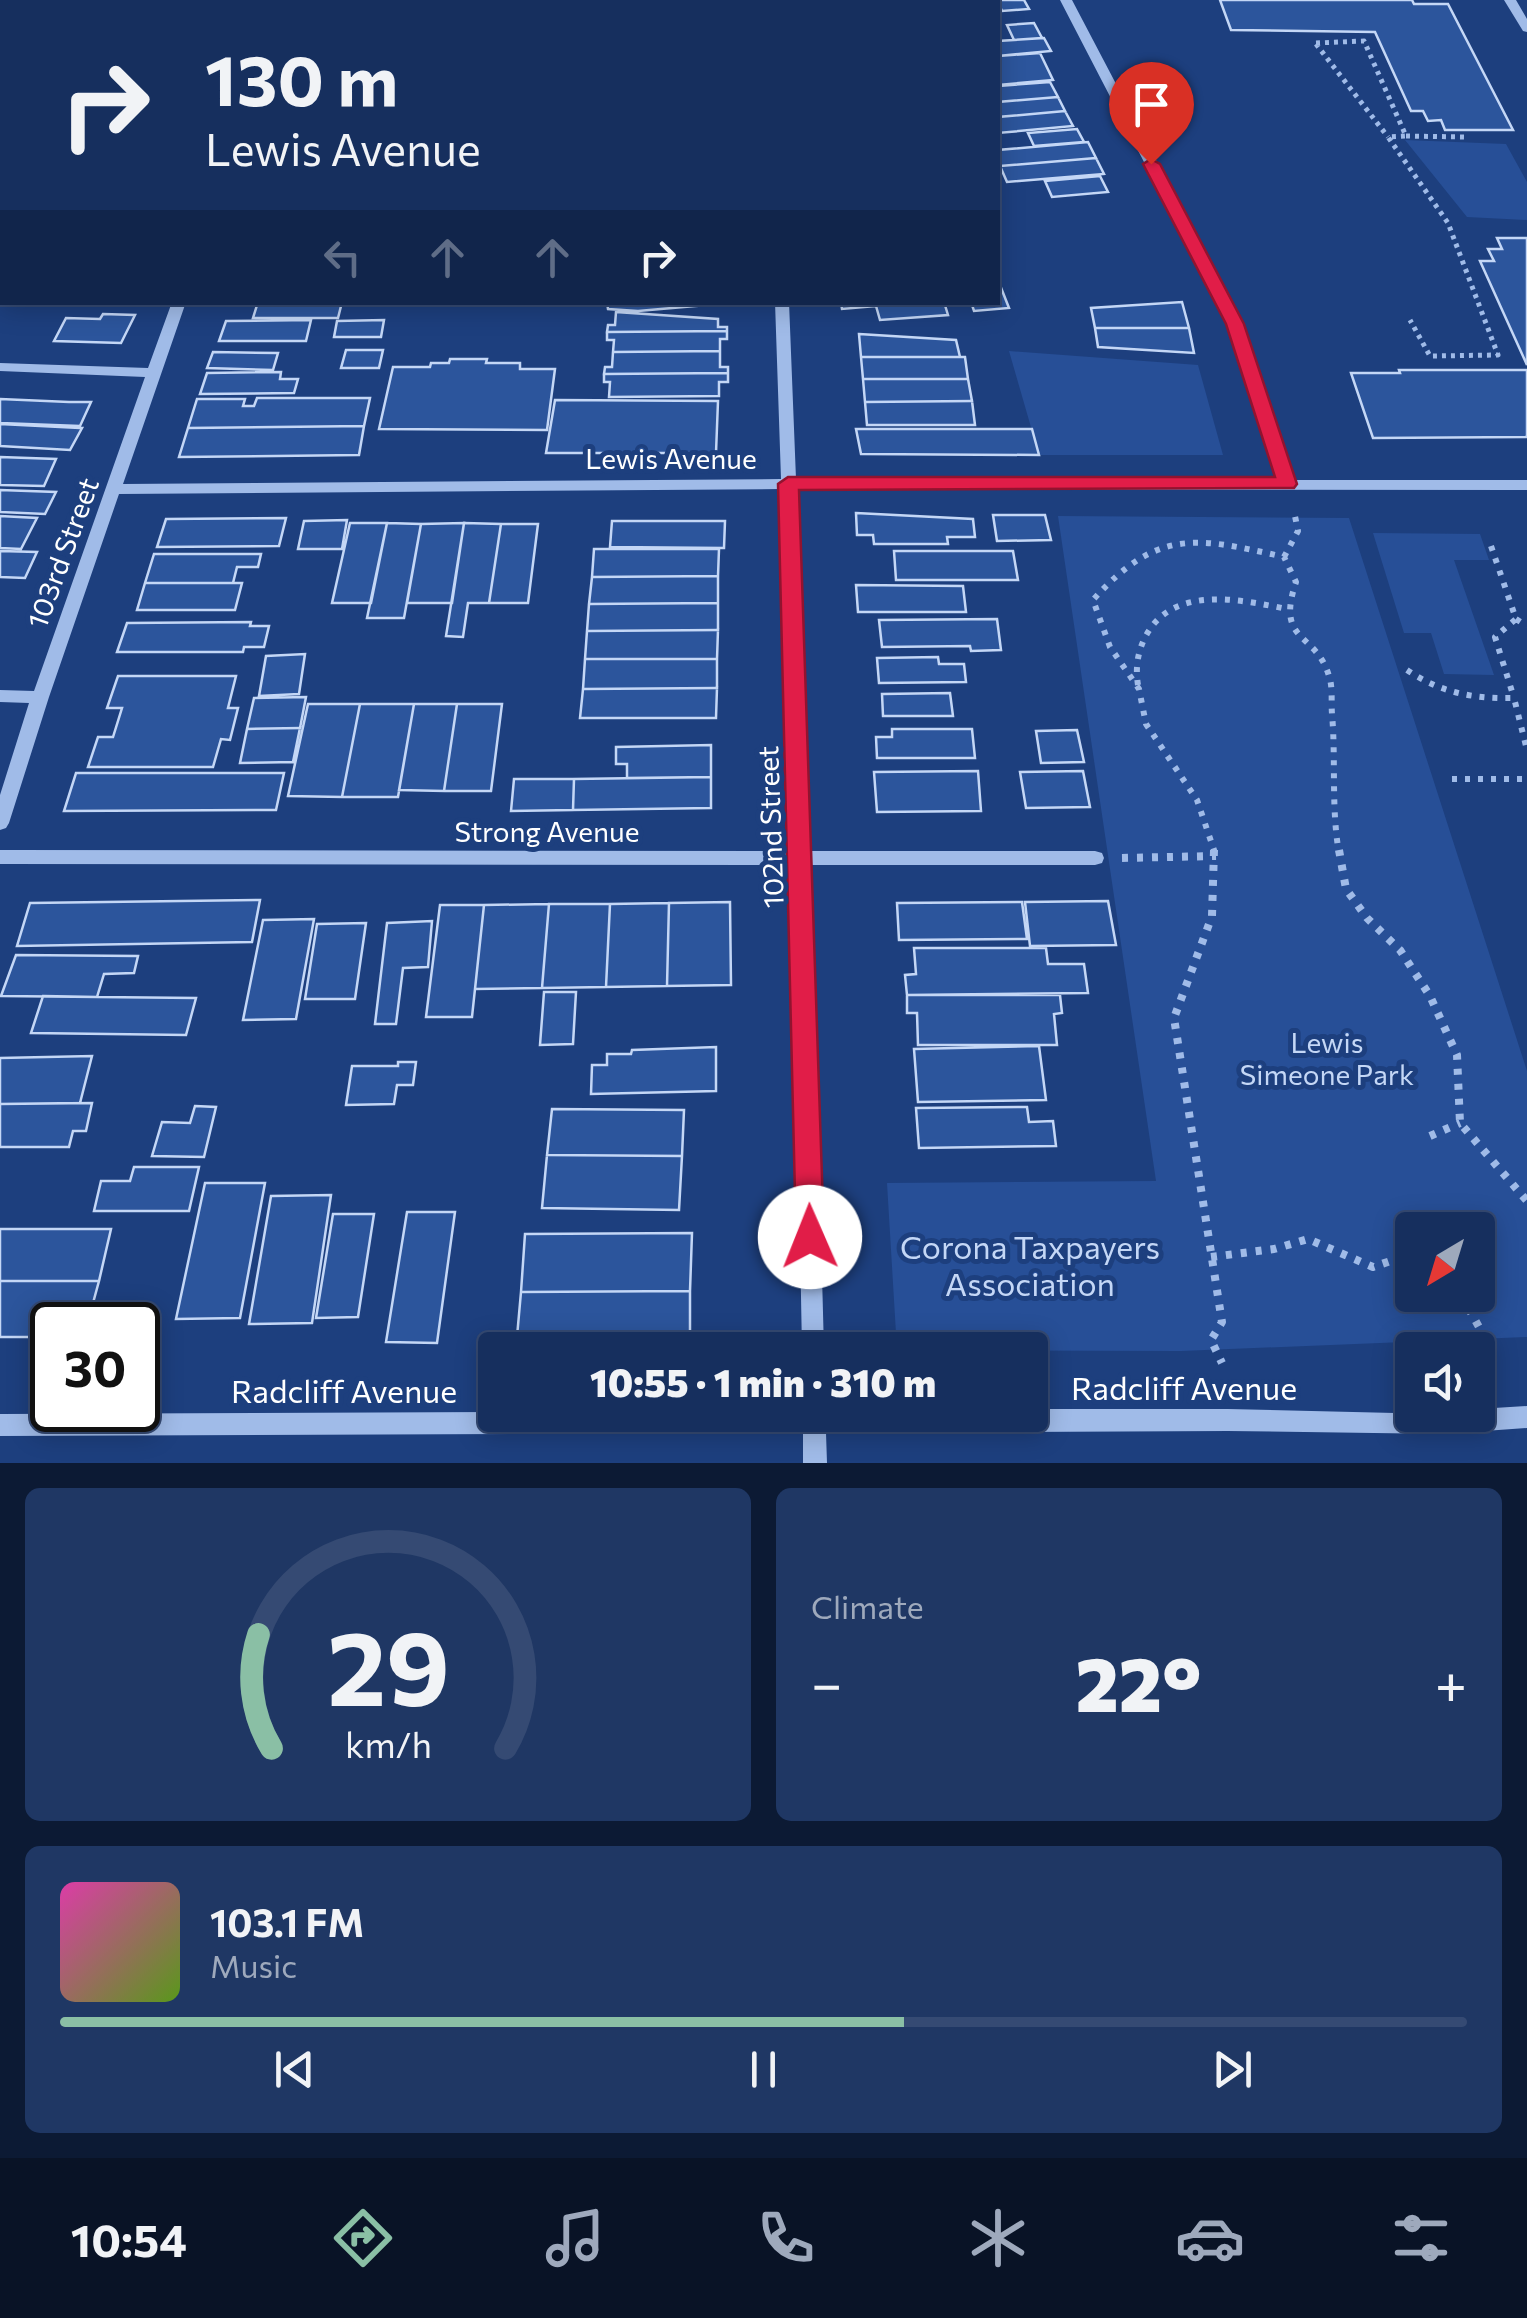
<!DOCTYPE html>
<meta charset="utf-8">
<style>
:root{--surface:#162f5e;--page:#1f3764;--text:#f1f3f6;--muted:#9ea9bc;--line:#354a73;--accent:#8abfa5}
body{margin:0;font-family:Commissioner,sans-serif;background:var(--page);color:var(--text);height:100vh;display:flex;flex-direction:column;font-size:38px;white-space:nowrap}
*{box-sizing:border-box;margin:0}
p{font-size:32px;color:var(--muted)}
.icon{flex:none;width:55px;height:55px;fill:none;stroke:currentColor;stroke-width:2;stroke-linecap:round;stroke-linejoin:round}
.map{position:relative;height:1463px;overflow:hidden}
.details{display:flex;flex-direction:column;gap:25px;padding:25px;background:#0c1a34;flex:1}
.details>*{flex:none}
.guide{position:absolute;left:0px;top:0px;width:1000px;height:305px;box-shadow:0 5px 25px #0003,0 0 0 2px var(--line);background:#162f5e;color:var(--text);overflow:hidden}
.needle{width:65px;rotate:218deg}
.fabs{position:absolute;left:1395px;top:1212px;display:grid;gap:20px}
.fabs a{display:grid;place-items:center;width:100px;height:100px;border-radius:10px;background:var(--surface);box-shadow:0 5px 25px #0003,0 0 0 2px var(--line);font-size:50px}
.speed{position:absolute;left:30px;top:1302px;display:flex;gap:20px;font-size:50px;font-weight:700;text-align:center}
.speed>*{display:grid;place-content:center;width:130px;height:130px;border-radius:50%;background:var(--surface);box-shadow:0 5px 25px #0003,0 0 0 2px var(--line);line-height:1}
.speed .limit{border:5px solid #111;border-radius:15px;background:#fff;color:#111}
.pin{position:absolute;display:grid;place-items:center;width:85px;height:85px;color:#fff;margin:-102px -42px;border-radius:50% 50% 50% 0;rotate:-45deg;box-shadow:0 0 10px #0007}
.pin .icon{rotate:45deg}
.me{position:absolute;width:110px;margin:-55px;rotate:359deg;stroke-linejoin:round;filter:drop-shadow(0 0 8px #0008)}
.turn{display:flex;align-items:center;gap:35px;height:210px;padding:0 40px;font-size:45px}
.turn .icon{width:130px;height:130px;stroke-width:2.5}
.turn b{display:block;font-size:70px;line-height:85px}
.lanes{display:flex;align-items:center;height:95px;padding:0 40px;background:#0003;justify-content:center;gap:50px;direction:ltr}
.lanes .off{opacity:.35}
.big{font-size:75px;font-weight:800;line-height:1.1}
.details .card{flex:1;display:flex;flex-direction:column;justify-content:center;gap:15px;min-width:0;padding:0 35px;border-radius:15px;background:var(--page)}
.details .dial{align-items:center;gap:0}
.dial svg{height:260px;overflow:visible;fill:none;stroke:var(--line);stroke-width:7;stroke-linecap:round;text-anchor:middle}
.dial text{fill:var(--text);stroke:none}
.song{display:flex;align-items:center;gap:30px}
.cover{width:120px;height:120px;border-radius:15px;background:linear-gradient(135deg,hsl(320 70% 55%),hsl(90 70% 35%))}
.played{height:10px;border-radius:5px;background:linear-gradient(90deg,var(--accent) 60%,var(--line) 60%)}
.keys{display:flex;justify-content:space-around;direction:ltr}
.heat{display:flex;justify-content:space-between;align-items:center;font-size:55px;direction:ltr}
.details .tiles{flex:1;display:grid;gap:25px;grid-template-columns:1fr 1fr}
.card:last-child{grid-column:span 2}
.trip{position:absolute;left:478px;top:1332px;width:570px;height:100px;border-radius:10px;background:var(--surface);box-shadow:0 5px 25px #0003,0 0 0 2px var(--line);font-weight:800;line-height:100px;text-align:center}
.tab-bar{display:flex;height:160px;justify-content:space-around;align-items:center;background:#091326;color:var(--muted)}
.tab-bar .icon{width:70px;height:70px}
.tab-bar .selected{color:var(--accent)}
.tab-bar b{font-size:45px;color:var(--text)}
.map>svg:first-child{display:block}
.green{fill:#274f97;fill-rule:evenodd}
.building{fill:#2c559c;stroke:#c4d7f6;stroke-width:2.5}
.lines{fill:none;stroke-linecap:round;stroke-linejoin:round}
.path-far2{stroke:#a0bbe8;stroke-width:5;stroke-dasharray:4 5;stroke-linecap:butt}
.path-far1{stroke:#a0bbe8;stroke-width:6;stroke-dasharray:5 8;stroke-linecap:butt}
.path{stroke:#a0bbe8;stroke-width:8;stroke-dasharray:6 9;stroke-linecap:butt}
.minor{fill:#a0bbe8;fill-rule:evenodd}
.route{fill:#e11d48;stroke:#92132f;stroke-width:2.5}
.labels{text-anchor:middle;stroke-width:10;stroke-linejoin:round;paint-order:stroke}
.street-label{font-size:28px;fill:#fff;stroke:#1d3f7e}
.park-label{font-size:28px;fill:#c4d7f6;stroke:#1d3f7e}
.near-park-label{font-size:32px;fill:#c4d7f6;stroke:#1d3f7e}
.near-street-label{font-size:32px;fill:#fff;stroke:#1d3f7e}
</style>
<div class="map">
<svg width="1527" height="1463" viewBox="0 0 1527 1463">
<rect width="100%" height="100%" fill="#1d3f7e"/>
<!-- green -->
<path class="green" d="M1405 140 1506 144 1527 182V220L1467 217Z
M1009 351 1198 365 1223 455H1039Z
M1058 516 1349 518 1527 1071V1337L1181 1351 897 1350 887 1183 1156 1181ZM1478 1230V1295H1412V1230Z
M1373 533 1480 534 1489 560H1454L1494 675 1444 674 1431 633H1404Z"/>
<!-- building -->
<path class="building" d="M997 0H1024L1029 9 1002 11Z
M1220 0H1412L1414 4H1448L1513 130H1445L1441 120 1428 121 1423 111H1411L1375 32 1231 30Z
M1034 23 1042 38 1014 40 1007 25Z
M1044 38 1051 51 998 56V41Z
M1040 53 1053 80 998 85V56Z
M1050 82 1058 97 998 102V86Z
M1058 97 1065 111 998 117V102Z
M1065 111 1073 126 998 133V117Z
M1077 129 1084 142 1034 146 1028 133Z
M1088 142 1096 158 1000 166 998 161V150Z
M1096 158 1104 174 1007 182 1000 166Z
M1100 176 1108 192 1052 197 1045 181Z
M1497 238H1527V365L1480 261H1494L1488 249H1502Z
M998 280 1009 308 974 311 971 302H998Z
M258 302H342L338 318H253Z
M607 302H729V303L638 311 608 309Z
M841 302H944L948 315 880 320 876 306 842 309Z
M1182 302 1189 328H1095L1091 308Z
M616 312 718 319V327H727V331L607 332 608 325H615Z
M103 314 135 315 121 343 54 341 66 318 100 319Z
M311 320 306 341H219L226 321Z
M384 320 381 337H334L337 321Z
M1095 328H1189L1194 353 1098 347Z
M727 331V339H720V351L613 352 614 340H607V332Z
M859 334 956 340 960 357H861Z
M346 350H383L379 368H341Z
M720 351V367H728V373L604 374 605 367H612L613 352Z
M213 352 278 353 273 370 207 368Z
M861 357H965L968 379H863Z
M450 359H487L486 363H520V369H555L547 430 379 429 393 367H430L431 363H449Z
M1399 370H1527V437L1373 438 1351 373H1400Z
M281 372 280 379H298L294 393 200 394 207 373Z
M728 373V382H719V396L609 397 610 382H604V374Z
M863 379H968L972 401 865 402Z
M257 398H370L364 426 188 428 197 399H245L243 406H254Z
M0 399 69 402H91L80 426 0 423Z
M555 400 718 401 716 453H546Z
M972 401 975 425H867L865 402Z
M0 424 80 428H82L70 450 0 446Z
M364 426 359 455 179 457 188 428Z
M856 429H1032L1039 455 861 454Z
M0 457 56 459 44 486 0 485Z
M0 490 56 492 45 514 0 512Z
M856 513 973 519 975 537H947L948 544H874L873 535H857Z
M993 515H1045L1051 540 997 541Z
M0 516 37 518 21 549 0 548Z
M286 518 279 546 157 547 166 519Z
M347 520 342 549H298L304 521Z
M612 521H725L724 548 610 547Z
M350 523H387L371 603H332Z
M387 523 421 524 404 618H367Z
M464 523 501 524 489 603H468L463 637 446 636Z
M464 523 452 603H407L421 524Z
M501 524H538L528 603H489Z
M594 549H719L718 576 592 577Z
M0 551 37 552 25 578 0 577Z
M894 551H1013L1018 580H896Z
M154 554H261L258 567H237L233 583H145Z
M718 576V603L589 604 592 577Z
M145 583H242L235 610H137Z
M856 585 963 586 966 612H858Z
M718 603V630L587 631 589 604Z
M997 619 1001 650 971 651 970 646 882 647 879 620Z
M251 622 250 626H269L264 647H244L243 652H117L127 623Z
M718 630 717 659H585L587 631Z
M305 654 299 694 259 696 266 656Z
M938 657 939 664H964L966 682 879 683 877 658Z
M585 659H717V688L583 689Z
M118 676H236L228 708H238L230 740 221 739 213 767H88L98 737H113L122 708H107Z
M717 688 716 718H580L583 689Z
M950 693 953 716H883L882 694Z
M306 697 300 728 247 729 254 698Z
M308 704H360L342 797 288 796Z
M360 704H414L398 797H342Z
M414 704H457L444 791 399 790Z
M457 704H502L491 791H444Z
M300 728 293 762 240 763 247 729Z
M892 729H972L975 758H877L876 737H892Z
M1077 730 1084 762 1041 763 1036 731Z
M711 745V777L627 778V764H616V747Z
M978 771 981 811 877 812 874 772Z
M1083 771 1090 807 1026 808 1020 772Z
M76 773H284L276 810 64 811Z
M711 777V808L573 810 574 779Z
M514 779H574L573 810 511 811Z
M260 900 252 942 17 946 30 903Z
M1108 901 1116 945 1030 946 1025 902Z
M730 902 731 985 667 986 669 903Z
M1022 902 1027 939 899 940 897 903Z
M669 903 667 986 606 987 610 904Z
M549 904H610L606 987 542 988Z
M549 904 542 988 475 989 484 905Z
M440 905H484L472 1017H426Z
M314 919 296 1019 243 1020 263 920Z
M432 921 428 967 403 968 396 1024H375L387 923Z
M366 923 355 999H305L317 924Z
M914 948H1046L1048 964H1084L1088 993 907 995 905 975 916 974Z
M16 955 138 956 134 973 104 974 97 997 1 996Z
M544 992H576L573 1044 540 1045Z
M907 995H1060L1062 1013 1054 1014 1057 1045H918L917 1013H907Z
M43 996 97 997 196 998 186 1035 31 1033Z
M1039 1046 1046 1100 918 1102 914 1049Z
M716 1047V1091L591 1094 592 1065H607V1054H631L632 1050Z
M92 1056 80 1103 0 1104V1058Z
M398 1062H416L413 1085H397L394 1104 346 1105 352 1066H398Z
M92 1103 86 1131H73L69 1147H0V1104Z
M195 1106 216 1107 204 1157 152 1156 162 1122 190 1123Z
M1027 1107 1029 1122 1053 1121 1056 1146 919 1148 916 1108Z
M552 1109 684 1110 682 1156 547 1155Z
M547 1155 682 1156 679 1210 542 1208Z
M134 1167H199L189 1211H94L101 1181H130Z
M205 1183H265L240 1318 176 1319Z
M331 1195 312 1323 249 1324 271 1196Z
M407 1212H455L437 1343 386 1342Z
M333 1214H374L358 1317 316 1318Z
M0 1229H111L99 1281H0Z
M692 1233 690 1291 521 1292 525 1234Z
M0 1281H99L87 1325H52V1337H0Z
M690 1291V1347L516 1348 521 1292Z"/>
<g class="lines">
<!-- path-far2 -->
<path class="path-far2" d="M1316 43 1364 41 1406 136 1388 137 1448 223 1498 355 1430 356 1410 320
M1316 44 1388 137
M1406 136 1464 137"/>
<!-- path-far1 -->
<path class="path-far1" d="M1491 546 1516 619 1495 637 1514 698
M1284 557 1298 531 1294 511
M1516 619 1527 626
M1407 670C1441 693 1474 699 1514 698L1527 750
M1138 685C1135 666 1138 649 1148 632 1177 585 1242 600 1287 609
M1452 779H1527
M1215 853 1197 800 1146 724 1139 689 1110 647 1093 600C1157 528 1197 537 1284 557L1296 582C1275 644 1316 631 1329 676 1333 687 1331 702 1332 714 1336 760 1331 808 1339 853"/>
<!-- path -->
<path class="path" d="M1214 850 1212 916 1174 1018 1222 1322 1211 1340 1222 1363
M1339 850 1346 889 1367 918 1400 950 1430 996 1457 1055 1460 1123 1527 1201
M1122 858 1216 856
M1430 1136 1460 1123
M1211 1257 1274 1249 1308 1239 1373 1267 1399 1258 1412 1247
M1461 1295 1479 1327 1486 1381"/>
<!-- minor -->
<path class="minor" d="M147 0H159L161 2H149Z
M384 0H429L427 2H383Z
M692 0H704V2H693Z
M1060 0H1072L1242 324 1293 480H1527V490L796 489 811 851H1095L1102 853 1104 858 1102 863 1095 865H811L824 1350H802L793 865 0 864V850L792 851 781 489 119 494 49 697 9 823 6 828 0 830V795L29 703 0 702V690L34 691 145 377 0 371V363L148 368 172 302H186L123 484 781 479 775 302H789L796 479 1278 480 1228 324Z
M1504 0H1516L1527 19V32L1523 31Z
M0 27H2V33H0Z
M1527 1406V1428L1443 1434 1228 1431 826 1433 827 1463H803V1433L0 1436V1414L495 1412V1415H1030V1409H1228L1478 1415V1409Z"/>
</g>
<!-- route -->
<path class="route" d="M1151 159 1160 164 1244 324 1297 484 1294 488 799 490 824 1237 820 1246 810 1250 800 1246 796 1237 778 484 788 477H1275L1226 324 1143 164Z"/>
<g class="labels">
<!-- street labels -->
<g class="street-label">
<text x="671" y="469">Lewis Avenue</text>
<text transform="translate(63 553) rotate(-70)" y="10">103rd Street</text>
<text transform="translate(771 827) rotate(-92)" y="10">102nd Street</text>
<text x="547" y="842">Strong Avenue</text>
</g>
<!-- park labels -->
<g class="park-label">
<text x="1327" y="1053">Lewis<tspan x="1327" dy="32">Simeone Park</tspan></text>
</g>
<!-- near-park labels -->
<g class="near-park-label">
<text x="1030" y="1259">Corona Taxpayers<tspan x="1030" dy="37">Association</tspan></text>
</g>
<!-- near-street labels -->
<g class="near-street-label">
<text x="1184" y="1400">Radcliff Avenue</text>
<text x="344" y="1403">Radcliff Avenue</text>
</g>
</g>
</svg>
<div class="fabs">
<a><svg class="needle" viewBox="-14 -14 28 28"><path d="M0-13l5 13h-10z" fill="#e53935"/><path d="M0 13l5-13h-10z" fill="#9ea9bc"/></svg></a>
<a><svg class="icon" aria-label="sound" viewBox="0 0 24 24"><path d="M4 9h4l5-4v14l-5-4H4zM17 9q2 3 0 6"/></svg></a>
</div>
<div class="speed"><div class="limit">30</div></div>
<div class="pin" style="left:1151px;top:164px;background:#d93025"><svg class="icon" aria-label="arrive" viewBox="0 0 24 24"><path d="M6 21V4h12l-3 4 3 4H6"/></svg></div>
<svg class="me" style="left:810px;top:1237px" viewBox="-20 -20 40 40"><circle r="19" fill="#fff"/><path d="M0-13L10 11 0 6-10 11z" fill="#e11d48"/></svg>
<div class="trip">10:55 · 1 min · 310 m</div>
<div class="guide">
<div class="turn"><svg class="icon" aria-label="right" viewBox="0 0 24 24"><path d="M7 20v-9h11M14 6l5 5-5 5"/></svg><div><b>130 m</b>Lewis Avenue</div></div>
<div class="lanes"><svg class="icon off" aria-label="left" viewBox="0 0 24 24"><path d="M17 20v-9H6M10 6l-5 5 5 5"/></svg><svg class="icon off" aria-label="ahead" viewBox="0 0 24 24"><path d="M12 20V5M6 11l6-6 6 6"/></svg><svg class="icon off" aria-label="ahead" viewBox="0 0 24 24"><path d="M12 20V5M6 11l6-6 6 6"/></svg><svg class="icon" aria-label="right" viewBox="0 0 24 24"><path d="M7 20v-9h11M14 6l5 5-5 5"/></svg></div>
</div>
</div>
<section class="details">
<div class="tiles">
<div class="card dial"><svg viewBox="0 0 100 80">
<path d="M14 69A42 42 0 1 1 86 69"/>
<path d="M14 69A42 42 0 0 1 10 34" stroke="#8abfa5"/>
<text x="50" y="56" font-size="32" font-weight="700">29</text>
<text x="50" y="72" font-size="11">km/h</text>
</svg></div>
<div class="card"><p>Climate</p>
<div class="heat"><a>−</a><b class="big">22°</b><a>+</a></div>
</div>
<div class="card">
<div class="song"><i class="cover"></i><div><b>103.1 FM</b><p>Music</p></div></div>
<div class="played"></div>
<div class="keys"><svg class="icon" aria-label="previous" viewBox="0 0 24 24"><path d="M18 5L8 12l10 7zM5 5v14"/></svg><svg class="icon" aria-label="pause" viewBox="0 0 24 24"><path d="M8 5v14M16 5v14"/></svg><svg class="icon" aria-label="next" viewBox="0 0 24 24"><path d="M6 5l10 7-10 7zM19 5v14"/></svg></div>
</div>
</div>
</section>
<nav class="tab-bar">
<b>10:54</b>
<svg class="icon selected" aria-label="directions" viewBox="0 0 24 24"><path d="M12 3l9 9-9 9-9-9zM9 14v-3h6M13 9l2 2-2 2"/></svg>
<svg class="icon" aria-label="music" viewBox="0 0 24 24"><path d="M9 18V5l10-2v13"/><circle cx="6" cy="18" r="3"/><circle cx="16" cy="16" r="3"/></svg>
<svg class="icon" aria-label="phone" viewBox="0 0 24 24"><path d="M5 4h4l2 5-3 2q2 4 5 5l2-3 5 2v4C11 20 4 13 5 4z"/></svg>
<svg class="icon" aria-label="climate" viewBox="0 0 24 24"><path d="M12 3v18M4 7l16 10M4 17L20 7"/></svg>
<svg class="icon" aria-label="car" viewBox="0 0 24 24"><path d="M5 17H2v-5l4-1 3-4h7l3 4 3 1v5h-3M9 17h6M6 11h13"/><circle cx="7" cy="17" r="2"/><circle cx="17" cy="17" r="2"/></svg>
<svg class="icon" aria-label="filters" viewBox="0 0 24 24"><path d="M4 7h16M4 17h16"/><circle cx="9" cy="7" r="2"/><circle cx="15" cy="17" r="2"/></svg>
</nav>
